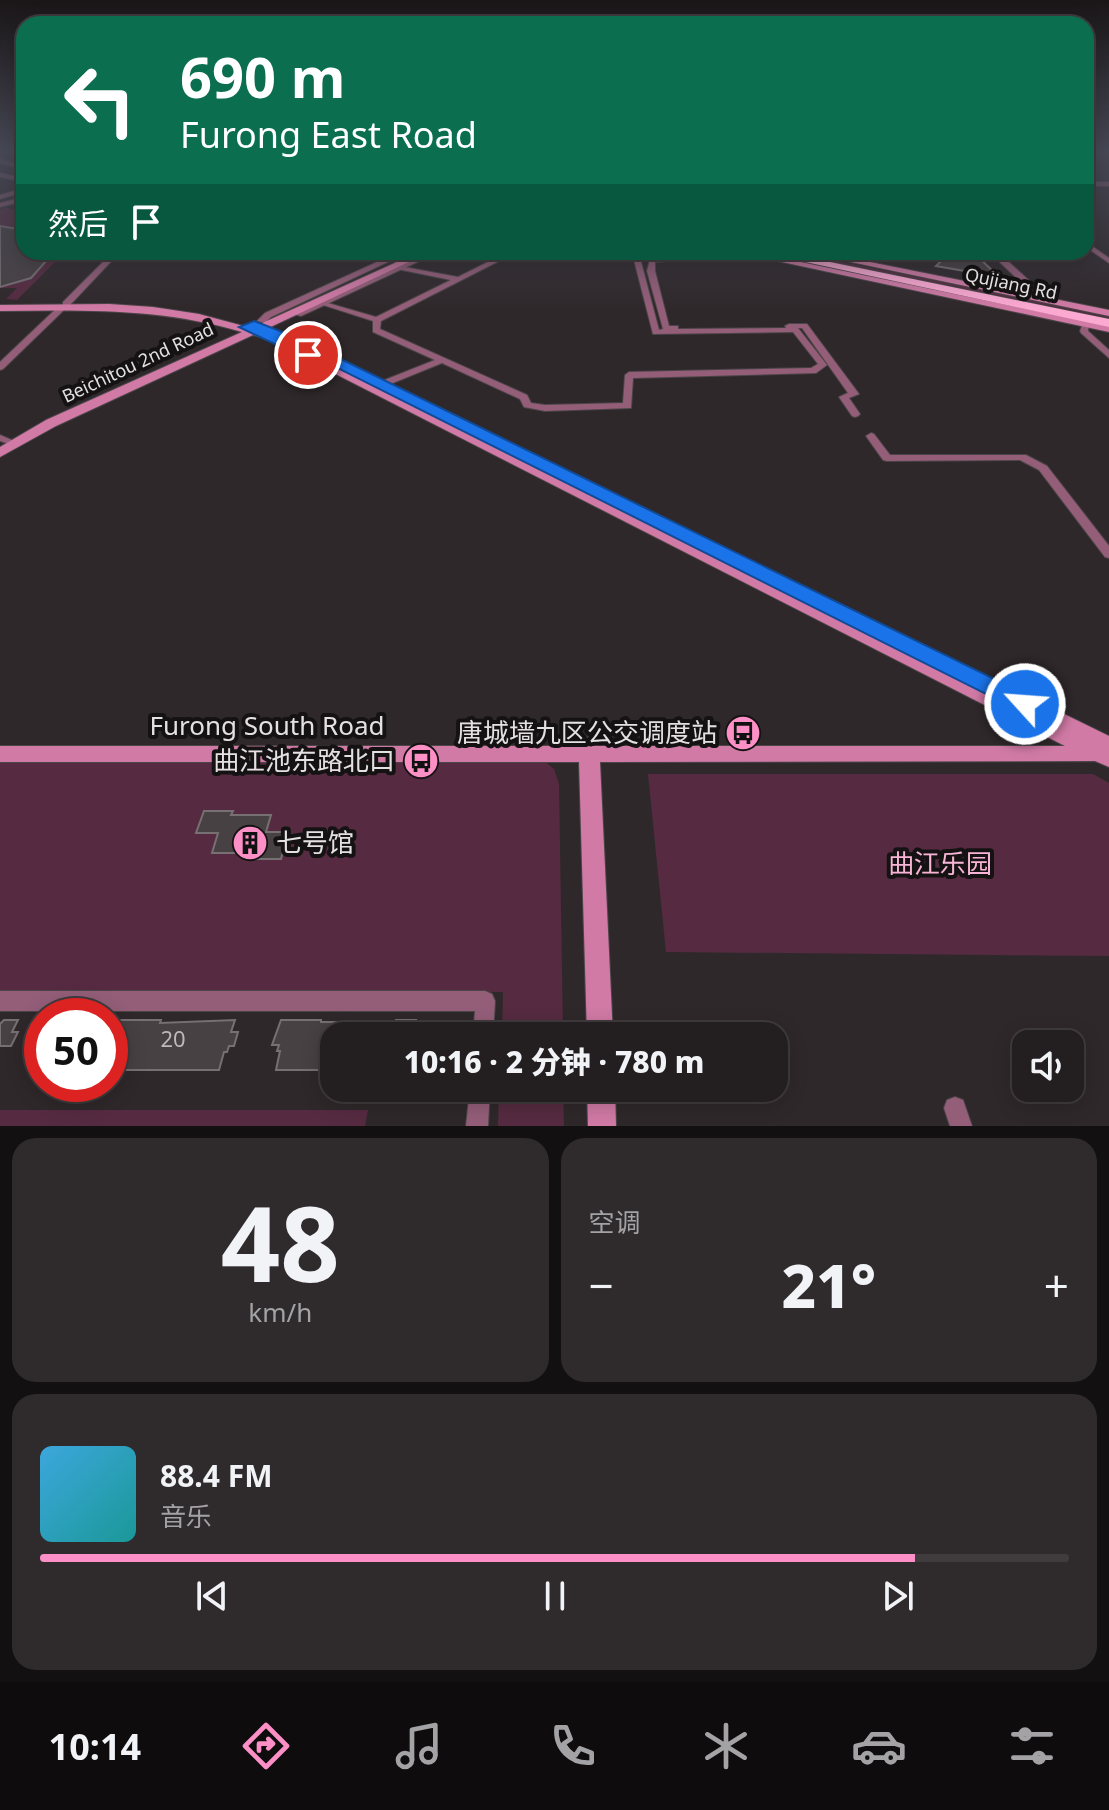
<!DOCTYPE html>
<html lang="zh">
<meta charset="utf-8">
<style>
:root{--surface:#231e20;--page:#2f2b2d;--text:#f1f3f6;--muted:#a3a2a5;--line:#403c3e;--accent:#fb8fc6}
body{margin:0;font-family:"Noto Sans","Noto Sans SC",sans-serif;background:var(--page);color:var(--text);height:100vh;display:flex;flex-direction:column;font-size:30px;white-space:nowrap}
*{box-sizing:border-box;margin:0}
p{font-size:26px;color:var(--muted)}
.icon{flex:none;width:44px;height:44px;fill:none;stroke:currentColor;stroke-width:2;stroke-linecap:round;stroke-linejoin:round}
.map{position:relative;height:1126px;overflow:hidden}
.side{display:flex;flex-direction:column;gap:12px;padding:12px;background:#131012;flex:1}
.side>*{flex:none}
.banner{position:absolute;left:16px;top:16px;width:1078px;height:244px;border-radius:24px;box-shadow:0 4px 20px #0003,0 0 0 2px var(--line);background:#0b6e4f;color:#fff;overflow:hidden}
.controls{position:absolute;left:1012px;top:1030px;display:grid;gap:16px}
.controls a{display:grid;place-items:center;width:72px;height:72px;border-radius:16px;background:var(--surface);box-shadow:0 4px 20px #0003,0 0 0 2px var(--line);font-size:40px}
.speed{position:absolute;left:24px;top:998px;display:flex;gap:16px;font-size:40px;font-weight:700;text-align:center}
.speed>*{display:grid;place-content:center;width:104px;height:104px;border-radius:50%;background:var(--surface);box-shadow:0 4px 20px #0003,0 0 0 2px var(--line);line-height:1}
.speed .limit{border:12px solid #d22;background:#fff;color:#111}
.pin{position:absolute;display:grid;place-items:center;width:68px;height:68px;color:#fff;margin:-34px;border:4px solid #fff;border-radius:50%;box-shadow:0 2px 8px #0007}
.me{position:absolute;width:88px;margin:-44px;rotate:296deg;stroke-linejoin:round;filter:drop-shadow(0 0 6px #0008)}
.turn{display:flex;align-items:center;gap:28px;height:168px;padding:0 32px;font-size:36px}
.turn .icon{width:104px;height:104px;stroke-width:2.5}
.turn b{display:block;font-size:56px;line-height:68px}
.then{display:flex;align-items:center;height:76px;padding:0 32px;background:#0003;gap:16px;font-size:30px}
.big{font-size:60px;font-weight:800;line-height:1.1}
.side .widget{flex:1;display:flex;flex-direction:column;justify-content:center;gap:12px;min-width:0;padding:0 28px;border-radius:24px;background:var(--page)}
.side .dial{align-items:center;gap:0}
.dial b{font-size:104px;line-height:1}
.song{display:flex;align-items:center;gap:24px}
.cover{width:96px;height:96px;border-radius:12px;background:linear-gradient(135deg,hsl(200 70% 55%),hsl(180 70% 35%))}
.played{height:8px;border-radius:4px;background:linear-gradient(90deg,var(--accent) 85%,var(--line) 85%)}
.keys{display:flex;justify-content:space-around;direction:ltr}
.heat{display:flex;justify-content:space-between;align-items:center;font-size:44px;direction:ltr}
.side .tiles{flex:1;display:grid;gap:12px;grid-template-columns:1fr 1fr}
.widget:last-child{grid-column:span 2}
.trip{position:absolute;left:320px;top:1022px;width:468px;height:80px;border-radius:24px;background:var(--surface);box-shadow:0 4px 20px #0003,0 0 0 2px var(--line);font-weight:800;line-height:80px;text-align:center}
.tab-bar{display:flex;height:128px;justify-content:space-around;align-items:center;background:#0e0c0d;color:var(--muted)}
.tab-bar .icon{width:56px;height:56px}
.tab-bar .current{color:var(--accent)}
.tab-bar b{font-size:36px;color:var(--text)}
.map>svg:first-child{display:block}
.green{fill:#562b41}
.building{fill:#474144;stroke:#777073;stroke-width:2}
.lines{fill:none;stroke-linecap:round;stroke-linejoin:round}
.minor-casing{stroke:#4c4548;stroke-width:2}
.tertiary-casing{stroke:#4c4548;stroke-width:2}
.secondary-casing{stroke:#4c4548;stroke-width:2}
.trunk-casing{stroke:#4c4548;stroke-width:2}
.minor{fill:#945e79;fill-rule:evenodd}
.tertiary{fill:#945e79;fill-rule:evenodd}
.secondary{fill:#d07aa5;fill-rule:evenodd}
.trunk{fill:#fca9d2;fill-rule:evenodd}
.route{fill:#1a73e8;stroke:#114b97;stroke-width:2}
.labels{text-anchor:middle;stroke-width:8;stroke-linejoin:round;paint-order:stroke}
.far-street-label{font-size:18px;fill:#e5e0e2;stroke:#151213}
.near-number-label{font-size:22px;fill:#beb8ba}
.near-street-label{font-size:26px;fill:#e5e0e2;stroke:#151213}
.near-poi-label{font-size:26px;fill:#e5e0e2;stroke:#151213;text-anchor:end}
.near-park-label{font-size:26px;fill:#f7b4d4;stroke:#151213}
</style>
<div class="map">
<svg width="1109" height="1126" viewBox="0 0 1109 1126">
<rect width="100%" height="100%" fill="#2f282b"/>
<!-- green -->
<path class="green" d="M6 207 24 213V252H65L17 300 6 299 17 288H0V209Z
M790 252 1109 314V318L814 258Z
M0 759 544 761 554 769 559 784 563 1036H502L503 992H0Z
M648 774H1093L1109 783V956L666 952Z
M499 1088H563L564 1126H498Z
M0 1110H368L365 1126H0Z"/>
<!-- building -->
<path class="building" d="M0 226 24 230V252H54L31 278 0 287Z
M973 252 999 277 936 266 940 262 928 253Z
M204 811H233L231 815H271L266 832H288L281 859H253L255 853H212L218 833H196Z
M4 1020H18L12 1032H18L11 1046H0V1024Z
M110 1020H161L160 1023 235 1020 231 1032H238L234 1046H229L227 1052H224L219 1070H110Z
M281 1020H321V1022H345V1025H370L368 1036H334V1070H276L280 1051H277L279 1045H272Z
M396 1020H416L415 1024H431L430 1028H470L469 1036H394Z"/>
<g class="lines">
<defs>
<path id="minor" d="M0 159 24 166V170L0 163Z
M0 173 24 178V182L0 177Z
M24 188V192L0 199V195Z
M1086 242 1109 258V263L1086 247Z
M113 252H120L69 306H63V302Z
M731 252 747 253 744 255 655 262V271L669 326H678V329L786 328 785 326 789 324H807L859 394 849 398 860 414 858 416 855 417 852 416 839 397 848 393 802 328H798L827 365 816 373 633 378 631 408 545 411 524 407 520 399 442 363 383 387H377V383L435 360 373 332V321L317 303 321 301 376 317 451 280 397 269V267L399 266 458 277 500 256H637L640 258 659 330 663 329 647 271 650 259ZM501 260H634L653 334 793 332 818 364 811 368 629 372 625 375 623 403 545 405 531 403 527 395 380 329 381 321Z
M59 306 66 308 3 369 0 370V362Z
M1083 323H1089L1088 331 1109 350V358L1081 333 1080 331Z
M871 433 874 434 890 455H1026L1047 466 1109 546V558L1105 557 1039 470 1020 460 887 461 883 460 866 436Z
M0 435 14 441 9 444 0 441Z
M0 991H485L492 994 495 1001 493 1036H473L475 1011H0Z
M470 1088H490L488 1126H466Z
M955 1097 963 1100 972 1126H950L944 1108 947 1100Z"/>
<path id="tertiary" d="M1086 182H1109V186H1086Z
M24 197V201L0 207V203Z
M399 252H409L271 317 265 323 257 321 265 313Z
M429 252H439L301 316 293 314Z
M989 252H998L1048 298V302H1042Z"/>
<path id="secondary" d="M419 252H430L262 331 275 335 1001 696 1003 691 1010 689 1017 691 1109 736V767L1095 761 600 762 613 1036H587L579 762H0V746H579L582 739 589 737 596 739 599 746H1065L267 339 253 335 56 426 0 457V447L46 420 242 332C162 308 83 310 0 311V305L109 304 153 307 199 314 251 328Z
M735 252H752L1109 326V332Z
M803 252H820L1109 310V316Z
M587 1088H615L616 1126H588Z"/>
<path id="trunk" d="M759 252H781L1109 319V327Z"/>
</defs>
<!-- minor casing -->
<use href="#minor" class="minor-casing"/>
<!-- tertiary casing -->
<use href="#tertiary" class="tertiary-casing"/>
<!-- secondary casing -->
<use href="#secondary" class="secondary-casing"/>
<!-- trunk casing -->
<use href="#trunk" class="trunk-casing"/>
<!-- minor -->
<use href="#minor" class="minor"/>
<!-- tertiary -->
<use href="#tertiary" class="tertiary"/>
<!-- secondary -->
<use href="#secondary" class="secondary"/>
<!-- trunk -->
<use href="#trunk" class="trunk"/>
</g>
<!-- sky -->
<linearGradient id="sky" x2="0" y2="1"><stop stop-color="#1a1618"/><stop offset="0.49" stop-color="#474855"/><stop offset="1" stop-color="#474855" stop-opacity="0"/></linearGradient>
<rect width="1109" height="309" fill="url(#sky)"/>
<!-- route -->
<path class="route" d="M254 321 298 338 1033 698 1036 704 1033 710H1018L314 356 304 358 239 327Z"/>
<!-- icons -->
<defs>
<symbol id="bus-disc" viewBox="-11 -11 22 22"><circle r="9.5" fill="#fb8fc6" stroke="#151213"/><path d="M-5-6H5V4H4V6H2V4H-2V6H-4V4H-5ZM-3.5-4V0h7V-4ZM-3.5 1.2v1.5H-2V1.2ZM2 1.2v1.5H3.5V1.2Z" fill="#111"/></symbol>
<symbol id="building-disc" viewBox="-11 -11 22 22"><circle r="9.5" fill="#fb8fc6" stroke="#151213"/><path d="M-4-6H4V6H1V3H-1V6H-4ZM-2.5-4.3h1.7v1.8h-1.7ZM.8-4.3h1.7v1.8H.8ZM-2.5-1h1.7V.8h-1.7ZM.8-1h1.7V.8H.8Z" fill="#111"/></symbol>
</defs>
<g fill-rule="evenodd">
<use href="#bus-disc" x="723" y="713" width="40" height="40"/>
<use href="#bus-disc" x="401" y="741" width="40" height="40"/>
<use href="#building-disc" x="230" y="823" width="40" height="40"/>
</g>
<g class="labels">
<!-- far-street labels -->
<g class="far-street-label">
<text transform="translate(1011 284) rotate(12)" y="6">Qujiang Rd</text>
<text transform="translate(138 363) rotate(-25)" y="6">Beichitou 2nd Road</text>
</g>
<!-- near-number labels -->
<g class="near-number-label">
<text x="173" y="1047">20</text>
</g>
<!-- near-street labels -->
<g class="near-street-label">
<text x="267" y="735">Furong South Road</text>
</g>
<!-- near-poi labels -->
<g class="near-poi-label">
<text x="717" y="742">唐城墙九区公交调度站</text>
<text x="395" y="770">曲江池东路北口</text>
<text x="276" y="852" text-anchor="start">七号馆</text>
</g>
<!-- near-park labels -->
<g class="near-park-label">
<text x="940" y="873">曲江乐园</text>
</g>
</g>
</svg>
<div class="controls">
<a><svg class="icon" aria-label="sound" viewBox="0 0 24 24"><path d="M4 9h4l5-4v14l-5-4H4zM17 9q2 3 0 6"/></svg></a>
</div>
<div class="speed"><div class="limit">50</div></div>
<div class="pin" style="left:308px;top:355px;background:#d93025"><svg class="icon" aria-label="arrive" viewBox="0 0 24 24"><path d="M6 21V4h12l-3 4 3 4H6"/></svg></div>
<svg class="me" style="left:1025px;top:704px" viewBox="-20 -20 40 40"><circle r="17" fill="#1a73e8" stroke="#fff" stroke-width="3"/><path d="M0-11L8 9 0 5-8 9z" fill="#fff"/></svg>
<div class="trip">10:16 · 2 分钟 · 780 m</div>
<div class="banner">
<div class="turn"><svg class="icon" aria-label="left" viewBox="0 0 24 24"><path d="M17 20v-9H6M10 6l-5 5 5 5"/></svg><div><b>690 m</b>Furong East Road</div></div>
<div class="then">然后<svg class="icon" aria-label="arrive" viewBox="0 0 24 24"><path d="M6 21V4h12l-3 4 3 4H6"/></svg></div>
</div>
</div>
<section class="side">
<div class="tiles">
<div class="widget dial"><b>48</b><p>km/h</p></div>
<div class="widget"><p>空调</p>
<div class="heat"><a>−</a><b class="big">21°</b><a>+</a></div>
</div>
<div class="widget">
<div class="song"><i class="cover"></i><div><b>88.4 FM</b><p>音乐</p></div></div>
<div class="played"></div>
<div class="keys"><svg class="icon" aria-label="previous" viewBox="0 0 24 24"><path d="M18 5L8 12l10 7zM5 5v14"/></svg><svg class="icon" aria-label="pause" viewBox="0 0 24 24"><path d="M8 5v14M16 5v14"/></svg><svg class="icon" aria-label="next" viewBox="0 0 24 24"><path d="M6 5l10 7-10 7zM19 5v14"/></svg></div>
</div>
</div>
</section>
<nav class="tab-bar">
<b>10:14</b>
<svg class="icon current" aria-label="directions" viewBox="0 0 24 24"><path d="M12 3l9 9-9 9-9-9zM9 14v-3h6M13 9l2 2-2 2"/></svg>
<svg class="icon" aria-label="music" viewBox="0 0 24 24"><path d="M9 18V5l10-2v13"/><circle cx="6" cy="18" r="3"/><circle cx="16" cy="16" r="3"/></svg>
<svg class="icon" aria-label="phone" viewBox="0 0 24 24"><path d="M5 4h4l2 5-3 2q2 4 5 5l2-3 5 2v4C11 20 4 13 5 4z"/></svg>
<svg class="icon" aria-label="climate" viewBox="0 0 24 24"><path d="M12 3v18M4 7l16 10M4 17L20 7"/></svg>
<svg class="icon" aria-label="car" viewBox="0 0 24 24"><path d="M5 17H2v-5l4-1 3-4h7l3 4 3 1v5h-3M9 17h6M6 11h13"/><circle cx="7" cy="17" r="2"/><circle cx="17" cy="17" r="2"/></svg>
<svg class="icon" aria-label="filters" viewBox="0 0 24 24"><path d="M4 7h16M4 17h16"/><circle cx="9" cy="7" r="2"/><circle cx="15" cy="17" r="2"/></svg>
</nav>
